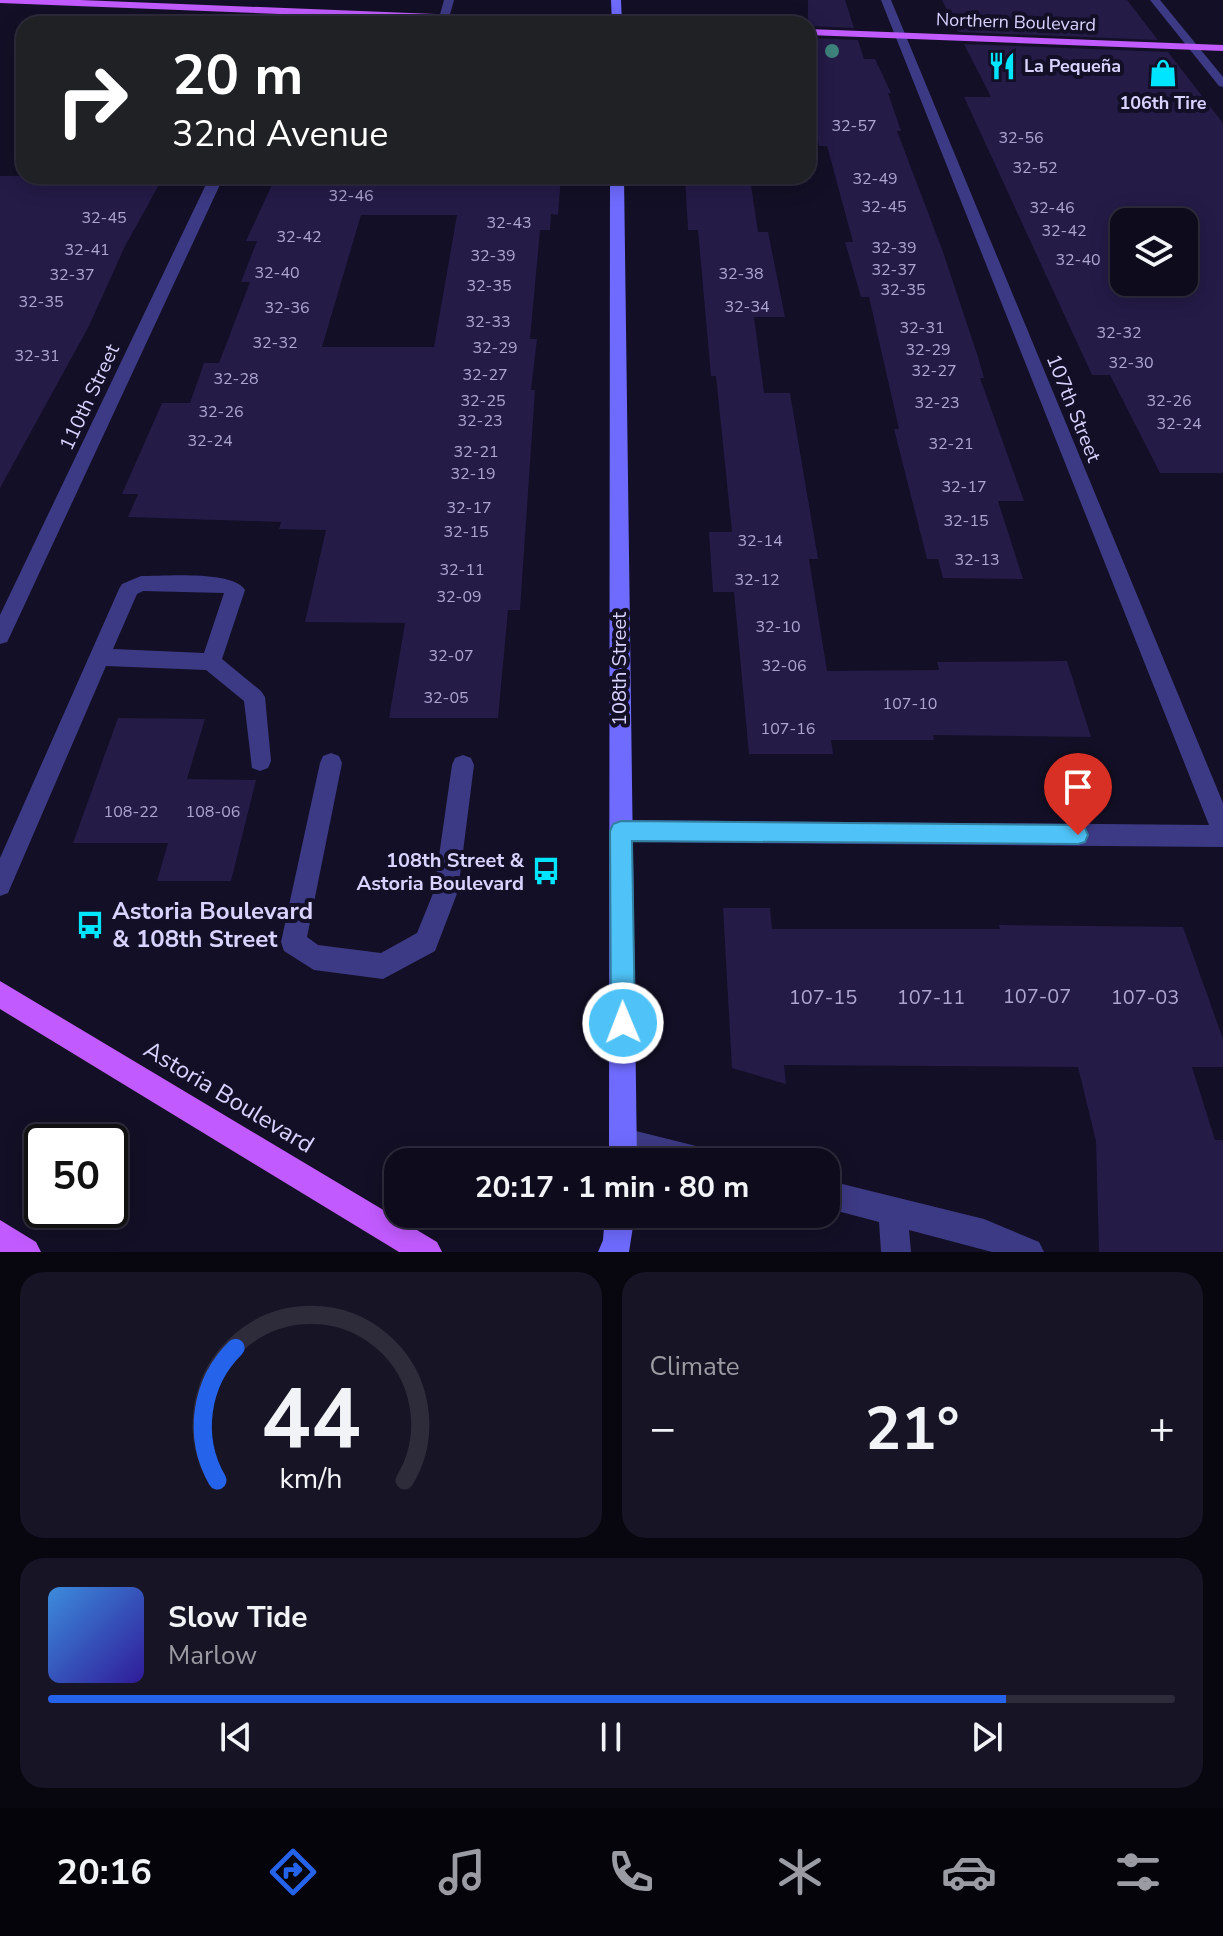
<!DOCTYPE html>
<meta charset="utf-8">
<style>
:root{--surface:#0e0b1c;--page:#171425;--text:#f1f3f6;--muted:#9b9ba3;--line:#2e2b3b;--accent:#2563eb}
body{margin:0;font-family:"Nunito Sans",sans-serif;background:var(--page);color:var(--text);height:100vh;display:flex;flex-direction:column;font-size:30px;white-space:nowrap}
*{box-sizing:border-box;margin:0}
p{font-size:26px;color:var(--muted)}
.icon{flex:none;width:44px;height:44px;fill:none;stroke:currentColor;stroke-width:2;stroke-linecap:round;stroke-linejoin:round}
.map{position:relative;height:1252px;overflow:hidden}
.details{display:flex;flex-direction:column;gap:20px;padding:20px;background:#08060f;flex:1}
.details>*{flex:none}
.banner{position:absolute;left:16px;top:16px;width:800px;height:168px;border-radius:24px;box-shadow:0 4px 20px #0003,0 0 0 2px var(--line);background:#202124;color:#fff;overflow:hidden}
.controls{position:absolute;left:1110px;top:208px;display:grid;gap:16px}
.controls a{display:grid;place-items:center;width:88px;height:88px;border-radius:16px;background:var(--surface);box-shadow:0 4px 20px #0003,0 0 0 2px var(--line);font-size:40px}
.speed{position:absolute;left:24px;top:1124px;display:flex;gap:16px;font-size:40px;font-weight:700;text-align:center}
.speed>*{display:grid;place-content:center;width:104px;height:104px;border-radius:50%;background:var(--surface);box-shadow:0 4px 20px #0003,0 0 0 2px var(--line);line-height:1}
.speed .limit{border:4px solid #111;border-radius:12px;background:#fff;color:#111}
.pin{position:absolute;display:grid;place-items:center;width:68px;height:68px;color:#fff;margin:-82px -34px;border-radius:50% 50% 50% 0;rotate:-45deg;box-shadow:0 0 8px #0007}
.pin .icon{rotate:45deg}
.me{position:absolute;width:88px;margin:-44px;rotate:359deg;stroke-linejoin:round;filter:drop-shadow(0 0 6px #0008)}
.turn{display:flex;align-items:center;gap:28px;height:168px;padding:0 24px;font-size:36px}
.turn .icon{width:104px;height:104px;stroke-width:2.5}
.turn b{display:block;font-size:56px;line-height:68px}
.big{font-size:60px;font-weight:700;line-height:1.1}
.details .card{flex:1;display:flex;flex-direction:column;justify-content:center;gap:12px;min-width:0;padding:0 28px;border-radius:24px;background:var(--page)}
.details .dial{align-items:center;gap:0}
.dial svg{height:208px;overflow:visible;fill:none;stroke:var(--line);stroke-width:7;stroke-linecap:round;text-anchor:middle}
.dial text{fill:var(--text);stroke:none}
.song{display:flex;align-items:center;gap:24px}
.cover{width:96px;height:96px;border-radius:12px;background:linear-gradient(135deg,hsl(210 70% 55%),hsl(250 70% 35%))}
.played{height:8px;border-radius:4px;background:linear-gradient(90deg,var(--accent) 85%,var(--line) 85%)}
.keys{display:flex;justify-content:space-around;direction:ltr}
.heat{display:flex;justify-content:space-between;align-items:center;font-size:44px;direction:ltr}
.details .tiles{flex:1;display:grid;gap:20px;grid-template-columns:1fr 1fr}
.card:last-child{grid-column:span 2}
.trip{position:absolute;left:384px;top:1148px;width:456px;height:80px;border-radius:24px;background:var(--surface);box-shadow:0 4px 20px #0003,0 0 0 2px var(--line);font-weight:700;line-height:80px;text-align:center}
.tabs{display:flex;height:128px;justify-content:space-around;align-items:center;background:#06040b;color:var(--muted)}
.tabs .icon{width:56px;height:56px}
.tabs .selected{color:var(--accent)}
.tabs b{font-size:36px;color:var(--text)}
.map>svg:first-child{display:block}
.building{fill:#241b47;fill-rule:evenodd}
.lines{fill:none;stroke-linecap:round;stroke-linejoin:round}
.service{fill:#3d3a85;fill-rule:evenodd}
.minor{fill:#3d3a85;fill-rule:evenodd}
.secondary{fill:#6f6bff;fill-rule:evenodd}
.primary{fill:#c25bff;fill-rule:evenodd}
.tree{fill:#3d827b}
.route{fill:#4fc3f7;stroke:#337fa1;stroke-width:2}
.labels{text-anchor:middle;stroke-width:8;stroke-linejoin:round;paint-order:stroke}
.number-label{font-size:16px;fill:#aca6d1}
.far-street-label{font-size:18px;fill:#d9d4ff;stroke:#130f26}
.far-poi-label{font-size:18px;font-weight:bold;fill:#d9d4ff;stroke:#130f26;text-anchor:start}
.street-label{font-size:20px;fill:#d9d4ff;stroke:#130f26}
.poi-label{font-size:20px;font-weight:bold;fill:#d9d4ff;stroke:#130f26;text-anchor:end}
.near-number-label{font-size:20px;fill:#aca6d1}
.near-poi-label{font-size:24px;font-weight:bold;fill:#d9d4ff;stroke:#130f26;text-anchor:start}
.near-street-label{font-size:24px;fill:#d9d4ff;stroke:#130f26}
</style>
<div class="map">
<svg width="1223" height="1252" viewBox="0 0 1223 1252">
<rect width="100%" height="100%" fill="#130f26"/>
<!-- building -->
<path class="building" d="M808 0H845L854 28 808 26Z
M942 0H1127L1158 40 958 32Z
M808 38 858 40 864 59H875L891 93H888L901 131H897L943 252 978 357 984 378H980L1024 501H998L1023 579 943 578 938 559H927L894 429H899L869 297H861L845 242H853L827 146H819L808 94Z
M964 44 1168 52 1223 123V473H1160L1110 375H1092L964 97H991ZM1124 222H1184V282H1124Z
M0 176H164L125 246 89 326 0 488Z
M276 176H561L558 215 551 214 550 230H540L530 339H537L531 390H535L520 610H508L498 718H389L405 623 305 622 326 530 279 529 281 522 128 517 138 494H122L162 403H190L204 363H219L250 282H241L257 241H246ZM361 215H457L434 347H322Z
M685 176H740L742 185H751L758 232H768L785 317H754L764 393H790L818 559H809L827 671 939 670 937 662 1067 661 1091 737 933 735 934 740H831L833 754H749L734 592H713L709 532H732L716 376H711L698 230H688Z
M118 718 205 719 187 779 256 780 231 881H157L168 843H73Z
M723 908H770L772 929H1000L999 925 1183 927 1223 1039V1067H1192L1215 1140H1223V1252H1099L1096 1141 1078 1067 784 1065 786 1084 732 1068Z"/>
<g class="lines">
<!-- service -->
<path class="service" d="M141 576C164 576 233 570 245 590L222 659 261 691 265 697 271 761 268 768 260 771 252 768 244 701 206 670 106 666 8 893 0 896V858L119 589 122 584ZM143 591 224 593 204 653 113 649 137 594Z
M331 753 339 756 342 763 307 937 318 945 381 953 417 933 434 891 452 765 455 758 463 755 471 758 474 765 458 891 435 951 383 979 314 970 284 951 281 942 320 763 323 756Z
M624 1128 704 1148 714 1152 718 1162C683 1162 647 1166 614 1152L610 1142 614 1132Z
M826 1180 984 1219 1039 1242 1044 1252H992L909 1230 911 1252H881L879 1222 826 1208Z"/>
<!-- minor -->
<path class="minor" d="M444 0H454L449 18 444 21 439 18Z
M881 0H891L1223 803V847L621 842 613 839 609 831 613 823 621 820 1209 825Z
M1150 0H1160L1223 77V87L1219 86Z
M298 9 303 12 295 24H285Z
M210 176H224L10 636 7 642 0 644V615Z"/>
<!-- secondary -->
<path class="secondary" d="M611 0H621L622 24H612Z
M610 176H624L637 1162H609Z
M605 1214H635L629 1252H598L603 1240Z"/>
<!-- primary -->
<path class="primary" d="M0 0H80L613 21 618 24H531L0 3Z
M808 29 1223 45V51L808 35Z
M0 981 437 1242 442 1252H399L0 1009Z
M0 1220 36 1242 41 1252H0Z"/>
</g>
<!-- trees -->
<circle class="tree" cx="832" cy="51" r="7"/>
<!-- route -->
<path class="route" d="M621 821 1078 825 1085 828 1088 835 1085 842 1078 844 632 841 635 1023 632 1031 623 1035 615 1031 611 1023 610 831 613 824Z"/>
<!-- icons -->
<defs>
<symbol id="restaurant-bare" viewBox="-9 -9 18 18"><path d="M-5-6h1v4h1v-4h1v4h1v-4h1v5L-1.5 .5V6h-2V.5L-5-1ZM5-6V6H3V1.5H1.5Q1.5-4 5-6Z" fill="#00e5ff" stroke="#130f26" stroke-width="2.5" paint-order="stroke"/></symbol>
<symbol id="shop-bare" viewBox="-9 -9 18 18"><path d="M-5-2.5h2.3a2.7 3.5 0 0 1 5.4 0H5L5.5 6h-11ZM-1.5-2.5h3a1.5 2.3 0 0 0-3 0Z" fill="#00e5ff" stroke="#130f26" stroke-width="2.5" paint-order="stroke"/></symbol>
<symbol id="bus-bare" viewBox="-9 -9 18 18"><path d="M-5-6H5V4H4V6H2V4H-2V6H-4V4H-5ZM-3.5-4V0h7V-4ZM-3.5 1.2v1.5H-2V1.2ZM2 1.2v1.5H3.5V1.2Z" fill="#00e5ff" stroke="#130f26" stroke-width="2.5" paint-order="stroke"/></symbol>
</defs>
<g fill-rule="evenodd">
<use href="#restaurant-bare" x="982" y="46" width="40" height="40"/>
<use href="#shop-bare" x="1143" y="53" width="40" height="40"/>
<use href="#bus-bare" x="526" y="851" width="40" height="40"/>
<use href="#bus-bare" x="70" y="905" width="40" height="40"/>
</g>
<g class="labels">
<!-- number labels -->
<g class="number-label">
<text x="854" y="131">32-57</text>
<text x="1021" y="143">32-56</text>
<text x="1035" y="173">32-52</text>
<text x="875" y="184">32-49</text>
<text x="351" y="201">32-46</text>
<text x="884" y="212">32-45</text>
<text x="1052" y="213">32-46</text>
<text x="104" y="223">32-45</text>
<text x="509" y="228">32-43</text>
<text x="1064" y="236">32-42</text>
<text x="299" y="242">32-42</text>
<text x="894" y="253">32-39</text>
<text x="87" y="255">32-41</text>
<text x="493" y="261">32-39</text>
<text x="1078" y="265">32-40</text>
<text x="894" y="275">32-37</text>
<text x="277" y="278">32-40</text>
<text x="741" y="279">32-38</text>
<text x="72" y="280">32-37</text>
<text x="489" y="291">32-35</text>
<text x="903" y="295">32-35</text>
<text x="41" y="307">32-35</text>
<text x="747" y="312">32-34</text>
<text x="287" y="313">32-36</text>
<text x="488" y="327">32-33</text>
<text x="922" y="333">32-31</text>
<text x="1119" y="338">32-32</text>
<text x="275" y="348">32-32</text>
<text x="495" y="353">32-29</text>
<text x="928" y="355">32-29</text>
<text x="37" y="361">32-31</text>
<text x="1131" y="368">32-30</text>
<text x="934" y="376">32-27</text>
<text x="485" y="380">32-27</text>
<text x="236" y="384">32-28</text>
<text x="483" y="406">32-25</text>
<text x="1169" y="406">32-26</text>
<text x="937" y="408">32-23</text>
<text x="221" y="417">32-26</text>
<text x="480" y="426">32-23</text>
<text x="1179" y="429">32-24</text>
<text x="210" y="446">32-24</text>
<text x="951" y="449">32-21</text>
<text x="476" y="457">32-21</text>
<text x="473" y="479">32-19</text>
<text x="964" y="492">32-17</text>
<text x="469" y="513">32-17</text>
<text x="966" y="526">32-15</text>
<text x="466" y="537">32-15</text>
<text x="760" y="546">32-14</text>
<text x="977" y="565">32-13</text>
<text x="462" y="575">32-11</text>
<text x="757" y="585">32-12</text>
<text x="459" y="602">32-09</text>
<text x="778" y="632">32-10</text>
<text x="451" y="661">32-07</text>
<text x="784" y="671">32-06</text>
<text x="446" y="703">32-05</text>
<text x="910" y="709">107-10</text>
<text x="788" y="734">107-16</text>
<text x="131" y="817">108-22</text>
<text x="213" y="817">108-06</text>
</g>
<!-- far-street labels -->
<g class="far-street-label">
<text transform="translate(1016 22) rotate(2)" y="6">Northern Boulevard</text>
</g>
<!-- far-poi labels -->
<g class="far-poi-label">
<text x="1024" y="72">La Pequeña</text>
<text x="1163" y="109" text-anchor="middle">106th Tire</text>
</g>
<!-- street labels -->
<g class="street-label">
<text transform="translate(89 397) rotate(-65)" y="7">110th Street</text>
<text transform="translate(1074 408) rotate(68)" y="7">107th Street</text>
<text transform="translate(619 669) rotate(-90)" y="7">108th Street</text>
</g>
<!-- poi labels -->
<g class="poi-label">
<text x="524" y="867">108th Street &amp;<tspan x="524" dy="23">Astoria Boulevard</tspan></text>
</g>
<!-- near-number labels -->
<g class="near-number-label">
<text x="1037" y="1003">107-07</text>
<text x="823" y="1004">107-15</text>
<text x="931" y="1004">107-11</text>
<text x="1145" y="1004">107-03</text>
</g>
<!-- near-poi labels -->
<g class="near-poi-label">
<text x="112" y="919">Astoria Boulevard<tspan x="112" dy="28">&amp; 108th Street</tspan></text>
</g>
<!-- near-street labels -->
<g class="near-street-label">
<text transform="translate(229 1097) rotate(31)" y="8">Astoria Boulevard</text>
</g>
</g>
</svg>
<div class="controls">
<a><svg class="icon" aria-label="layers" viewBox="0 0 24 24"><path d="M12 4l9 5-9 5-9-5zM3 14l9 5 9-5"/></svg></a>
</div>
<div class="speed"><div class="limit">50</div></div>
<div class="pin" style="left:1078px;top:835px;background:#d93025"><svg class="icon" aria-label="arrive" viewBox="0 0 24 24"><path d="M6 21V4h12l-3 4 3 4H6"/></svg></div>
<svg class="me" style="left:623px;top:1023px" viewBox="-20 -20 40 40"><circle r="17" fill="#4fc3f7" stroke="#fff" stroke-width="3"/><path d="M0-11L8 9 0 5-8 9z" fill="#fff"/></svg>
<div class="trip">20:17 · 1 min · 80 m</div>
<div class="banner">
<div class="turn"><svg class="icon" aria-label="right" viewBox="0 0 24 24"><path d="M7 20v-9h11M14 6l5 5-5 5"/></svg><div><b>20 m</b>32nd Avenue</div></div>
</div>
</div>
<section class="details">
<div class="tiles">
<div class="card dial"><svg viewBox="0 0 100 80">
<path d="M14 69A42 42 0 1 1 86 69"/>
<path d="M14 69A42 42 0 0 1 21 18" stroke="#2563eb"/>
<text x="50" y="56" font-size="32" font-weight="700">44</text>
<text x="50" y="72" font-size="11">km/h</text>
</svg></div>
<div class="card"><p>Climate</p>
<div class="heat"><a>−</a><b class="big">21°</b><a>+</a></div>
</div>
<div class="card">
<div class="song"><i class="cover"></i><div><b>Slow Tide</b><p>Marlow</p></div></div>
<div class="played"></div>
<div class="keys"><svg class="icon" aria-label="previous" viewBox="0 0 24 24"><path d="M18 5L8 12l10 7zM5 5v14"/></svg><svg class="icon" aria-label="pause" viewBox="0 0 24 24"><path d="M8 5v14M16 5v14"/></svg><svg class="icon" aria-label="next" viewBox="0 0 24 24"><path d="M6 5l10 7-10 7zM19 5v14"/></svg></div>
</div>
</div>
</section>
<nav class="tabs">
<b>20:16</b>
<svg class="icon selected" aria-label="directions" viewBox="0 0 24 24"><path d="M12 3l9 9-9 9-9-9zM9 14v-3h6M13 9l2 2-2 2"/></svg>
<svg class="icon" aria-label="music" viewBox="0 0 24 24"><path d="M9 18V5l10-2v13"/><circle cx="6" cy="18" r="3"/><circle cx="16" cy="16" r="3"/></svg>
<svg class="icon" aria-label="phone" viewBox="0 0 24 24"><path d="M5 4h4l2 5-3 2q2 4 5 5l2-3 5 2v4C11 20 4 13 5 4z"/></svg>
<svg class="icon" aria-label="climate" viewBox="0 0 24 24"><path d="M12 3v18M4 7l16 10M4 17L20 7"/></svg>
<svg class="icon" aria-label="car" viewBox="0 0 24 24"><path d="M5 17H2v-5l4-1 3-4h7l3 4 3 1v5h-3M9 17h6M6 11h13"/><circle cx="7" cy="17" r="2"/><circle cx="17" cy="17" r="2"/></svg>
<svg class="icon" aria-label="filters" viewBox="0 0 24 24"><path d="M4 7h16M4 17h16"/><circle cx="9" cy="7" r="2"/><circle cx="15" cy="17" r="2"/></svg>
</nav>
